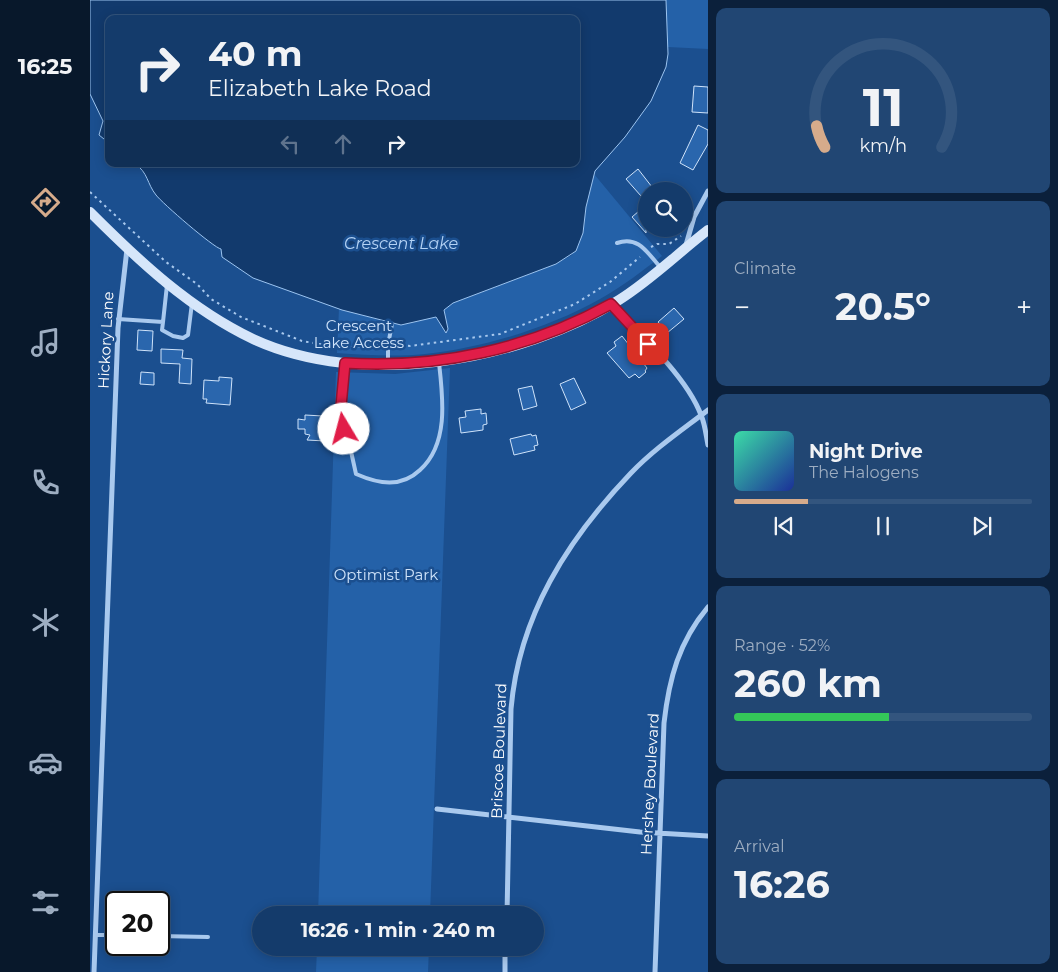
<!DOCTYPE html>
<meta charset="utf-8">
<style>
:root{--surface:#143b6b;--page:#214673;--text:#f1f3f6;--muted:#9dadc1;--line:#33557e;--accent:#d6ab8b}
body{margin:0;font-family:Montserrat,sans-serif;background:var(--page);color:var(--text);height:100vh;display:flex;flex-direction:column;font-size:19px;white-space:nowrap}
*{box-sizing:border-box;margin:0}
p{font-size:16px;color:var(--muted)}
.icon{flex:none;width:28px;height:28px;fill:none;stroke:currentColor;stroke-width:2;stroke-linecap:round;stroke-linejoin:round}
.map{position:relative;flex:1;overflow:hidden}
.details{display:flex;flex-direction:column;gap:8px;padding:8px;background:#0b203b;width:350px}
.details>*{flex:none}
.banner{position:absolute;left:15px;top:15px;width:475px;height:152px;border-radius:10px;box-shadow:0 2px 12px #0003,0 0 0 1px var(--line);background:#143b6b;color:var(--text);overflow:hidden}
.tools{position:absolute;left:548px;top:182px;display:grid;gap:10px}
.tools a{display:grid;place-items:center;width:55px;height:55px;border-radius:50%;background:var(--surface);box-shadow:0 2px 12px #0003,0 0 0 1px var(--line);font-size:25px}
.speed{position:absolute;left:15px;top:891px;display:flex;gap:10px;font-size:25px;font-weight:700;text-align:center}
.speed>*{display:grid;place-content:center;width:65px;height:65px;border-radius:50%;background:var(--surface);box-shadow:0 2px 12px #0003,0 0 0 1px var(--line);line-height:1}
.speed .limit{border:2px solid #111;border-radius:8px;background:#fff;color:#111}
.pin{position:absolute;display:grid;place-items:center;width:42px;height:42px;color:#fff;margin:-21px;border-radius:10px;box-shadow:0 2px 8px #0006}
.me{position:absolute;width:55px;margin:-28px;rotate:352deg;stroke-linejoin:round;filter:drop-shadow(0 0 4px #0008)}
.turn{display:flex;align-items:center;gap:18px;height:105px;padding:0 20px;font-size:22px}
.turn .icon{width:65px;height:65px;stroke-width:2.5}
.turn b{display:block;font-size:35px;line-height:42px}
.lanes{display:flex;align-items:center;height:48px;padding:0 20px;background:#0003;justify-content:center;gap:25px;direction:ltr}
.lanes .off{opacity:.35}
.big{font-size:38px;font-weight:700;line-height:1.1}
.details .tile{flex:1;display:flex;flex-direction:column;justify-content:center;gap:8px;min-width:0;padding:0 18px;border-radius:10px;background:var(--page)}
.details .dial{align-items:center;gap:0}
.dial svg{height:130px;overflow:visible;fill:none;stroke:var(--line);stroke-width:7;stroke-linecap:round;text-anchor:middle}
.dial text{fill:var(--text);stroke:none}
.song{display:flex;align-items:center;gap:15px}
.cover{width:60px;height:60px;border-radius:8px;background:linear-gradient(135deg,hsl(160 70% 55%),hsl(230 70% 35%))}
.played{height:5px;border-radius:2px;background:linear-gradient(90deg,var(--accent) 25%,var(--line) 25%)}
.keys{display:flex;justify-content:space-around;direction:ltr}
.heat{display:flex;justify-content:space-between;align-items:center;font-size:28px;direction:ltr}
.charge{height:8px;border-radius:4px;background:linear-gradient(90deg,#34c759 52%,var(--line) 0)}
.trip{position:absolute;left:162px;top:906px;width:292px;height:50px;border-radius:25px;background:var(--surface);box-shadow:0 2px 12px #0003,0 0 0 1px var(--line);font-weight:700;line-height:50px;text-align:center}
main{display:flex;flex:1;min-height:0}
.menu{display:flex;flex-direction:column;width:90px;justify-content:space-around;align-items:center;background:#08182b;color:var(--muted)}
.menu .icon{width:35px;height:35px}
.menu .active{color:var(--accent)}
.menu b{font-size:22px;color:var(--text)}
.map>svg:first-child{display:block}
.green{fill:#2461a8}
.water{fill:#123a6d;stroke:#9cc4f0}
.building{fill:#2a66ad;stroke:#cfe3fa}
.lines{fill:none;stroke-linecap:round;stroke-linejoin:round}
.path{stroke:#a9c9ee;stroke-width:2;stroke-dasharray:2.5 4;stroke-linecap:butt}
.lane{stroke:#a9c9ee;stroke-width:4}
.street{stroke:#a9c9ee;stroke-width:5}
.secondary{stroke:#d6e6fa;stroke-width:10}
.route-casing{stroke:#92132f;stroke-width:12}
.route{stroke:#e11d48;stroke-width:9}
.labels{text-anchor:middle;stroke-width:5;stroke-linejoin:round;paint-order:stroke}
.park-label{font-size:15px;fill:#cfe3fa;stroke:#1b4f8f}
.street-label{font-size:15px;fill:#fff;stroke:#1b4f8f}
.water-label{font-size:16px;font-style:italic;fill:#b5d3f5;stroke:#1b4f8f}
</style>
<main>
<nav class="menu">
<b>16:25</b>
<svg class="icon active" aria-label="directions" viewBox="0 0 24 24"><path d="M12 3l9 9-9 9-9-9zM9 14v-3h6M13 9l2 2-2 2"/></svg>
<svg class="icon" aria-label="music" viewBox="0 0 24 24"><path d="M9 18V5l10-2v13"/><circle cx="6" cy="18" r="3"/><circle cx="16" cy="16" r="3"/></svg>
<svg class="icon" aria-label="phone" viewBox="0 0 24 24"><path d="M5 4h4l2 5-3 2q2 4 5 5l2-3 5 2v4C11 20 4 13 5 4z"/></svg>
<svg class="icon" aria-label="climate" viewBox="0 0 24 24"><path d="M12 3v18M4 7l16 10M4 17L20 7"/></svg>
<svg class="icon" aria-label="car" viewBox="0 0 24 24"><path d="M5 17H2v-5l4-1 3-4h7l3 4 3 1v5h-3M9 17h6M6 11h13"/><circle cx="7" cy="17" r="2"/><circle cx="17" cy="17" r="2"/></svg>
<svg class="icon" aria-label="filters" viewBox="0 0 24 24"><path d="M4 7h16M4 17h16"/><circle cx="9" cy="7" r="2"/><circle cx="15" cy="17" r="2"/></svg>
</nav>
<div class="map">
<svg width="618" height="972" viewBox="0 0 618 972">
<rect width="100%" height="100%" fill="#1b4f8f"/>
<!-- green -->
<path class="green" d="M576 0H618V49L578 47Z
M504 174 572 256C552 271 532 287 510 299 458 328 393 348 335 354 305 357 276 355 247 353L249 308 302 324 346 317 348 318 352 328 358 329 354 310 363 303 466 264 482 255 494 227 496 207Z
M360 368 340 915H228L246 372 305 374Z
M227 948H339L338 972H226Z"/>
<!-- water -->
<path class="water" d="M0 0H576L578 54 576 67 561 101 535 137 505 171 496 207 493 233 486 251 466 264 363 303 354 310 358 329 356 333 346 317 311 325 252 310 163 278 132 257 131 249C124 248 72 203 66 195 57 184 58 172 45 164H486V19H19V143L9 135 13 121 0 94Z"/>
<!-- building -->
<path class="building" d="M604 86 618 87V113L602 112Z
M608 125 618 130V144L603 170 590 163Z
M548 169 562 187 551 196 536 179Z
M556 205V233L542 217Z
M584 308 594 319 577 333 568 322Z
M48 330 63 331 62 351 47 350Z
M532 336 557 368 555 371 556 372 549 378 545 374 539 378 517 353 526 346 524 342Z
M71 349 93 350 92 358 102 359 101 384 89 383 90 364 71 363Z
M51 372 64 373V385L50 384Z
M129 377 142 378 140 405 116 403 117 399H113L114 380 129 381Z
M484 378 496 403 481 410 470 384Z
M442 386 447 406 433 410 428 389Z
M391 409V414L396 413 397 424 393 425V430L371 433 369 418 376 417 375 411Z
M215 415 233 416 232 430H236L235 441 217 440 220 435 215 434V429H208V419L215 420Z
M441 434 442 436 446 435 448 445 444 446 445 450 424 455 420 439Z"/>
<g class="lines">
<!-- path -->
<path class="path" d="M0 192 76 262 107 284 121 299 151 317 212 341 253 348 290 345
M561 247 567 244H579L591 236
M305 345 320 346 410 334 485 304 520 282 550 257"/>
<!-- lane -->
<path class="lane" d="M527 243C549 235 558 254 571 268
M28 319 73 322 72 330 83 336 93 338 98 335 102 303
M73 322 77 285
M298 363V345L302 324
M255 365 251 406 266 474C289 484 311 488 330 470 359 444 353 398 349 363
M6 935H26
M69 936 118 937"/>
<!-- street -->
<path class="street" d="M596 245 604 217 618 191
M521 305C550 334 597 377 611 415 615 424 616 435 618 445
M347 809 550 832 618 836
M417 915 421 709C429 616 477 540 541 473 564 449 592 430 618 410
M4 972 28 328 37 249
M415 972V948
M565 972 574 723C579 679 589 641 618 607"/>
<!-- secondary -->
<path class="secondary" d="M0 212C49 261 100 309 163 339 271 389 430 362 529 300 561 280 588 253 618 230"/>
</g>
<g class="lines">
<defs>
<path id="route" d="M254 429 251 406 255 363C348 369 440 349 521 304L558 344"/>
</defs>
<!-- route casing -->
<use href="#route" class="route-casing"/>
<!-- route -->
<use href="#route" class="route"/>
</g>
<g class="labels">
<!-- park labels -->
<g class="park-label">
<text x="269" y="331">Crescent<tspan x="269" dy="17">Lake Access</tspan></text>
<text x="296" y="580">Optimist Park</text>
</g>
<!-- street labels -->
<g class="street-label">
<text transform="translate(16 340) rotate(-87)" y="5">Hickory Lane</text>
<text transform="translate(409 751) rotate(-88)" y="5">Briscoe Boulevard</text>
<text transform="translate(560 784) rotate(-87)" y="5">Hershey Boulevard</text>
</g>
<!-- water labels -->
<g class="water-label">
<text x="311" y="249">Crescent Lake</text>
</g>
</g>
</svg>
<div class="tools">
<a><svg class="icon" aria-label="search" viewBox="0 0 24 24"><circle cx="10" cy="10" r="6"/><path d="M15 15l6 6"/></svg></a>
</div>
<div class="speed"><div class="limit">20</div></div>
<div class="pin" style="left:558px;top:344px;background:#d93025"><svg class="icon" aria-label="arrive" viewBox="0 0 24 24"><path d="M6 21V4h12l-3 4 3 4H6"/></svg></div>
<svg class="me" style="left:254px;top:429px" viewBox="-20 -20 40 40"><circle r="19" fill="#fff"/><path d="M0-13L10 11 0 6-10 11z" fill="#e11d48"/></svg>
<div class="trip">16:26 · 1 min · 240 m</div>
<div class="banner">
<div class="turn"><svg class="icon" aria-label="right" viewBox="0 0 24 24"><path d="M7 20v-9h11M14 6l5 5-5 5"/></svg><div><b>40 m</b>Elizabeth Lake Road</div></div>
<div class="lanes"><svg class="icon off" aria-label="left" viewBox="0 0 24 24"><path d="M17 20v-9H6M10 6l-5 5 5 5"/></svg><svg class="icon off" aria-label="ahead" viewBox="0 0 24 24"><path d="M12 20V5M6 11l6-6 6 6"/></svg><svg class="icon" aria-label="right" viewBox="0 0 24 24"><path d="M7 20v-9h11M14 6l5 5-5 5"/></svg></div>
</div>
</div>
<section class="details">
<div class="tile dial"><svg viewBox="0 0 100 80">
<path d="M14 69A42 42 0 1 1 86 69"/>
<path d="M14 69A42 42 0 0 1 9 56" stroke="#d6ab8b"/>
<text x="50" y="56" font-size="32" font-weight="700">11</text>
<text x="50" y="72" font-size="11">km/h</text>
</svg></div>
<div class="tile"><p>Climate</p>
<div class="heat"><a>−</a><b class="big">20.5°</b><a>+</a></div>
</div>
<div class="tile">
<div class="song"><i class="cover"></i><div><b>Night Drive</b><p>The Halogens</p></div></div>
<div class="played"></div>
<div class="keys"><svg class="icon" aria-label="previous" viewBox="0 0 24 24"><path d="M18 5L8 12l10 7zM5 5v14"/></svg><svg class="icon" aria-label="pause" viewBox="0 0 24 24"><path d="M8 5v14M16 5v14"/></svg><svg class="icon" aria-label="next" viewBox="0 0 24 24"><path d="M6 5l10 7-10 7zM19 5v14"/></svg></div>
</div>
<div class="tile"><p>Range · 52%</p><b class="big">260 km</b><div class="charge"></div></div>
<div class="tile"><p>Arrival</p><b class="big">16:26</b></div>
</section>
</main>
